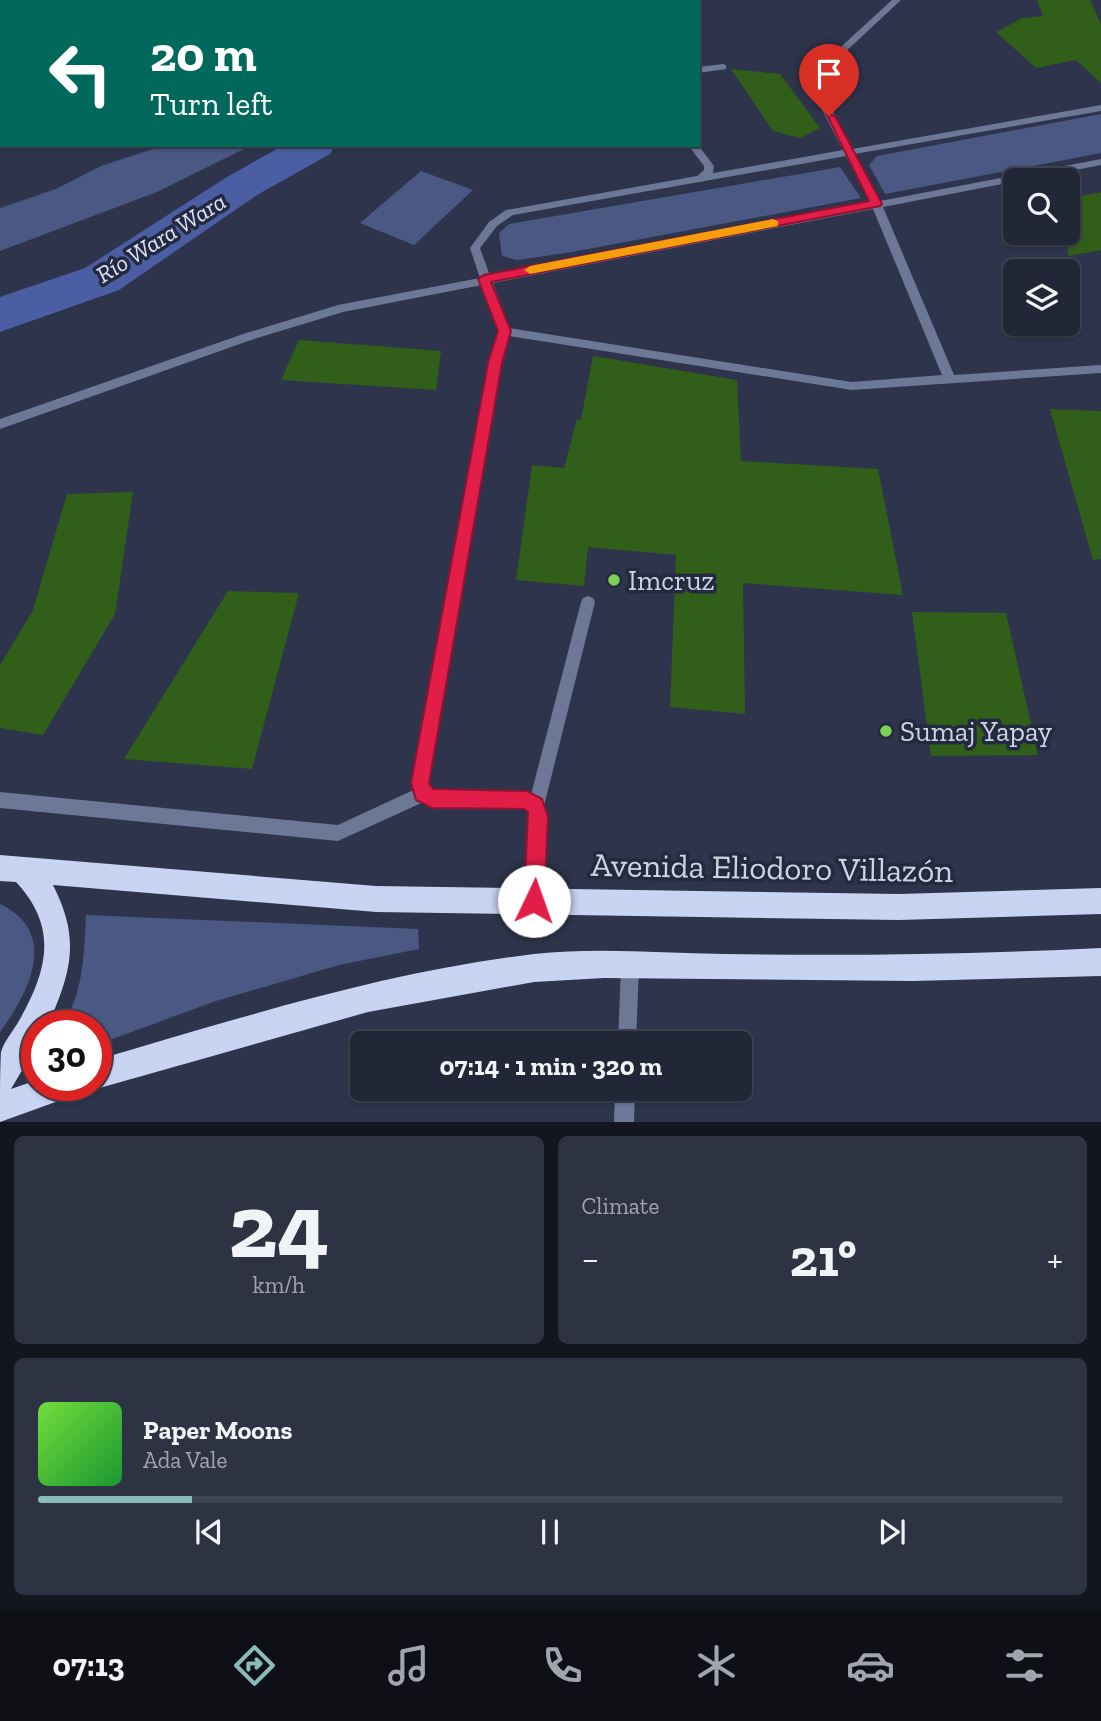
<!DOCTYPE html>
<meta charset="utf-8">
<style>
:root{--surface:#222738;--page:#2e3343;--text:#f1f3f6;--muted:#a2a5ae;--line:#3f4453;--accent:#8bbbb9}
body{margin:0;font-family:"Zilla Slab",serif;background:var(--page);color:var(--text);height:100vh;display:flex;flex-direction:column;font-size:26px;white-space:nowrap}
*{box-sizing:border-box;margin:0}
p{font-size:23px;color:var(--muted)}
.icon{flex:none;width:38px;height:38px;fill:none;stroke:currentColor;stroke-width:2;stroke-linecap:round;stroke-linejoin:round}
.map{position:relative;height:1122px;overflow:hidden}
.drawer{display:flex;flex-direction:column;gap:14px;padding:14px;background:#13151f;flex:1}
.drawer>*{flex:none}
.guide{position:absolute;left:0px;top:0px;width:700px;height:147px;box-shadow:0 2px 5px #0004,0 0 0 2px var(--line);background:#00695c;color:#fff;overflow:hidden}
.fabs{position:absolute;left:1003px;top:168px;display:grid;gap:14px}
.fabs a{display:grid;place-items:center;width:77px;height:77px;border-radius:10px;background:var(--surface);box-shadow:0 2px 5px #0004,0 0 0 2px var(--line);font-size:35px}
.speed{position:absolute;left:21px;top:1010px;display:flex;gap:14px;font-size:35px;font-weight:700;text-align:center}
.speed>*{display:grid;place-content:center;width:91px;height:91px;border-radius:50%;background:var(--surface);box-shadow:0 2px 5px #0004,0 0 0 2px var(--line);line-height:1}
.speed .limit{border:10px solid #d22;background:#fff;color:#111}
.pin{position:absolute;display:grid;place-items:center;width:60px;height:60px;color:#fff;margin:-72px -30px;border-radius:50% 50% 50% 0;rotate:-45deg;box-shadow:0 0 7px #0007}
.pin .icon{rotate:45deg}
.me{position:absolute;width:77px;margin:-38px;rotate:3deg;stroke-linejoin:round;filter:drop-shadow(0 0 5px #0008)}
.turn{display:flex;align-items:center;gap:24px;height:147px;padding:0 35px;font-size:32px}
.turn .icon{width:91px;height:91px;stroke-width:2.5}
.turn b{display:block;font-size:49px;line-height:60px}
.big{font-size:52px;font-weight:700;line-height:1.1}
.drawer .widget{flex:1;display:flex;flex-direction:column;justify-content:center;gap:10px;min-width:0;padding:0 24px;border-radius:10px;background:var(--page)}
.drawer .dial{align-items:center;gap:0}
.dial b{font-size:91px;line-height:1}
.song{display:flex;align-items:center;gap:21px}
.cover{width:84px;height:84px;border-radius:10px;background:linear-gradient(135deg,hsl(100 70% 55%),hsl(130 70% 35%))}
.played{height:7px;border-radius:4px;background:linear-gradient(90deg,var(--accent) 15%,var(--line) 15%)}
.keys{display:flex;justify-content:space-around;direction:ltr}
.heat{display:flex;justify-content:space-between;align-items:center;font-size:38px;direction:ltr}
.drawer .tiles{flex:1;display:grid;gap:14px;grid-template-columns:1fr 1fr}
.widget:last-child{grid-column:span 2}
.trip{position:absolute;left:350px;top:1031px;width:402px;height:70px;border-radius:10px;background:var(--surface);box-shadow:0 2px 5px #0004,0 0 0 2px var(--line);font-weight:700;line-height:70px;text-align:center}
.tabs{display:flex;height:112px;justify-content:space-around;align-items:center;background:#0e1016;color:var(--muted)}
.tabs .icon{width:49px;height:49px}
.tabs .current{color:var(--accent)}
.tabs b{font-size:32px;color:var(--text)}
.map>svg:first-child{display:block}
.green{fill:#4b5884}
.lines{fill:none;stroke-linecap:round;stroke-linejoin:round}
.river{fill:#4c5ea3;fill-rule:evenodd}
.building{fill:#315f1a}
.lane{fill:#6d7796;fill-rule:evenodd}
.street{fill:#6d7796;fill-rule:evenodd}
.highway{fill:#c9d3f2;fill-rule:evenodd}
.route{fill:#e11d48;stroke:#92132f;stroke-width:2}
.slow{fill:#f59e0b}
.poi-dot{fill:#7cd155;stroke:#232a40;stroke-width:2.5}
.labels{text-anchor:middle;stroke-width:7;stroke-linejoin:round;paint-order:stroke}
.far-water-label{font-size:24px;font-style:italic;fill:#dde3f8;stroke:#232a40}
.poi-label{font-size:28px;fill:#cfd4e3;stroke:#232a40;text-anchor:start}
.near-street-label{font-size:33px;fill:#cfd4e3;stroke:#232a40}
</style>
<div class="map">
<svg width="1101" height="1123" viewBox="0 0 1101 1123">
<rect width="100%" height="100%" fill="#2d344b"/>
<!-- green -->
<path class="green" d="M1101 114V153L885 194 869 165 877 156Z
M165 145H252L157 192 0 251V208L56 189 101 166Z
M840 167 861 198 572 252 517 260 502 256 499 233 509 224Z
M421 171 473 190 414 245 360 223Z
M0 904C60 933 29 992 0 1032Z
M86 915 418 929 419 949 339 965 216 1001 96 1045V1026L62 1025C84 993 84 953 86 915Z"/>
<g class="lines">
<!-- river -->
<path class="river" d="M567 0H603L567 2Z
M284 145H336L330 154 257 195 119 290 0 332V297L85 268 227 177Z"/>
</g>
<!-- building -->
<path class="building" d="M1037 0H1090L1101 24V83L1076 60 1036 68 996 32 1022 18 1043 16Z
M731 69 780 74 820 128 800 138 773 131Z
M1101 192V250L1068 256V199Z
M299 340 441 351 436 390 281 380Z
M593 356 737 380 741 461 878 469 903 595 743 583 745 714 670 707 676 555 588 547 584 586 516 580 532 465 564 468 577 419 581 420Z
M1050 409 1101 411V559L1093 560Z
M133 492 115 614 43 735 0 728V665L33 610 67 494Z
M228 591 299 593 252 769 124 759Z
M912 612 1006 613 1038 755 931 756Z"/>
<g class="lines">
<!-- lane -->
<path class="lane" d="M723 64 726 65V69L698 73V67Z
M688 145H698L714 166 713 173 702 182 693 180 704 170V166Z
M588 596 593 598 595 602 544 806 542 812 536 814 530 812 528 806 581 602 583 598Z
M422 786 428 788 430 794 428 800 338 841 0 808V792L338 825Z"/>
<!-- street -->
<path class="street" d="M892 0H901L826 70 818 83 852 149 1101 105V111L855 154 880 201 1101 159V165L883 207 954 375 1101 365V373L852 390 509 336 501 364 428 783 429 789 432 790 527 792 542 800 547 816 543 901 540 907 534 910 528 907 525 901 529 811 525 808 432 806 416 800 412 783 489 364 498 331 482 285 343 312 251 340 0 429V419L243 334 338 305 480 278 470 248 489 222 506 210 843 150 808 83 820 66ZM846 156 870 203 490 276 480 248 497 226 513 215ZM873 209 942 375 852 382 509 328 493 283Z
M630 958 636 961 639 967 636 1043H618L621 967 624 961Z
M615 1088H635L634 1123H614Z"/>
<!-- highway -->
<path class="highway" d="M0 855 376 886 899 894 1101 888V914L899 920 376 912 53 885C81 940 71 972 48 1025L37 1026V1045L11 1089 37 1080V1085H80L75 1095 0 1122C0 1104 0 1067 1 1052 4 1041 14 1030 20 1019 48 969 58 927 16 882L0 881Z
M1101 948V976L913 981 604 978 534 982 368 1012 96 1089 86 1085H96V1060C240 1018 384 972 534 954 597 947 661 953 725 954 850 956 976 954 1101 948Z"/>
</g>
<!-- route -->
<path class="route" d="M826 113 835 116 882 204 880 206 491 282 511 331 502 363 429 783 433 789 527 791 542 799 548 817 544 901 541 908 534 911 527 908 524 901 528 812 524 809 432 808 416 800 411 783 488 363 498 331 478 279 484 275 869 201Z"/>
<!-- slow -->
<path class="slow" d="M773 219 778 221V226L530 274 524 270 530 266Z"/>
<!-- markers -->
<g class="poi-dot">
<circle cx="614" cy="580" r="7"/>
<circle cx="886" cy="731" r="7"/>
</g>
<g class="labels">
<!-- far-water labels -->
<g class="far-water-label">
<text transform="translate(161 238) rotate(-32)" y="8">Río Wara Wara</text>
</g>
<!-- poi labels -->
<g class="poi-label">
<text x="628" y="590">Imcruz</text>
<text x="900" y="741">Sumaj Yapay</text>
</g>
<!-- near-street labels -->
<g class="near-street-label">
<text transform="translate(772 867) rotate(1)" y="12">Avenida Eliodoro Villazón</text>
</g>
</g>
</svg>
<div class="fabs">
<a><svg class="icon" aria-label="search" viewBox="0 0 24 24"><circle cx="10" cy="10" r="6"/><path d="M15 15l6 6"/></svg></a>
<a><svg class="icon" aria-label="layers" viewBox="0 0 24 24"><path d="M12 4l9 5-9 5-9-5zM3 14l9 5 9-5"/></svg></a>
</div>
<div class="speed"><div class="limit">30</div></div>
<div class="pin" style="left:829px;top:116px;background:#d93025"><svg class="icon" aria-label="arrive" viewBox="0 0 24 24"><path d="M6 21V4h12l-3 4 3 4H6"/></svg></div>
<svg class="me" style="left:534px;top:901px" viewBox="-20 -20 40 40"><circle r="19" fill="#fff"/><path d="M0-13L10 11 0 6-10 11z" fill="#e11d48"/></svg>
<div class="trip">07:14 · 1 min · 320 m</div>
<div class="guide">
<div class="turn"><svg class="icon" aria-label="left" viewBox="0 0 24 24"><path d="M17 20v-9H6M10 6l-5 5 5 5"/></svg><div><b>20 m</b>Turn left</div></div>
</div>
</div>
<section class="drawer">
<div class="tiles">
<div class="widget dial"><b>24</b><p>km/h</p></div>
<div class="widget"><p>Climate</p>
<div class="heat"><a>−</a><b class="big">21°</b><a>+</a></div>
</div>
<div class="widget">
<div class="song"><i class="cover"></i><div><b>Paper Moons</b><p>Ada Vale</p></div></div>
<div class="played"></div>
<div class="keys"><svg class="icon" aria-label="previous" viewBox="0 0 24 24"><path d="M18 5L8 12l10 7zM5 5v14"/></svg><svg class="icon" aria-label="pause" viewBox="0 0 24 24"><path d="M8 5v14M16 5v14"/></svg><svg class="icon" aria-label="next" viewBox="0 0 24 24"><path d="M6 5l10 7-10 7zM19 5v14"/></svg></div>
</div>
</div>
</section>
<nav class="tabs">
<b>07:13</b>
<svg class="icon current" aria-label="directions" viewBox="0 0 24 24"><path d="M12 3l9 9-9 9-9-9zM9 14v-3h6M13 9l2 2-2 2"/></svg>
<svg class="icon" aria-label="music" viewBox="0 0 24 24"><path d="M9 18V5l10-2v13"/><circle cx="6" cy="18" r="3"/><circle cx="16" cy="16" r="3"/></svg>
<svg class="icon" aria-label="phone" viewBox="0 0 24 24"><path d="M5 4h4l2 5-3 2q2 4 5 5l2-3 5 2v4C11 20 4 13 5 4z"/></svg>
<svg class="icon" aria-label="climate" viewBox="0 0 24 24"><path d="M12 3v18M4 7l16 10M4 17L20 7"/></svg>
<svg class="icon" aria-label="car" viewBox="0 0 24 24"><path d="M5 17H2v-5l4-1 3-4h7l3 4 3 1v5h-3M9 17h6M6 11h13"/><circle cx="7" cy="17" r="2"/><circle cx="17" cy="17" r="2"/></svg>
<svg class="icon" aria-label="filters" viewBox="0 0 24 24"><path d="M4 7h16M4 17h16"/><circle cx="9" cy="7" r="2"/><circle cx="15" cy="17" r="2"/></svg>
</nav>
